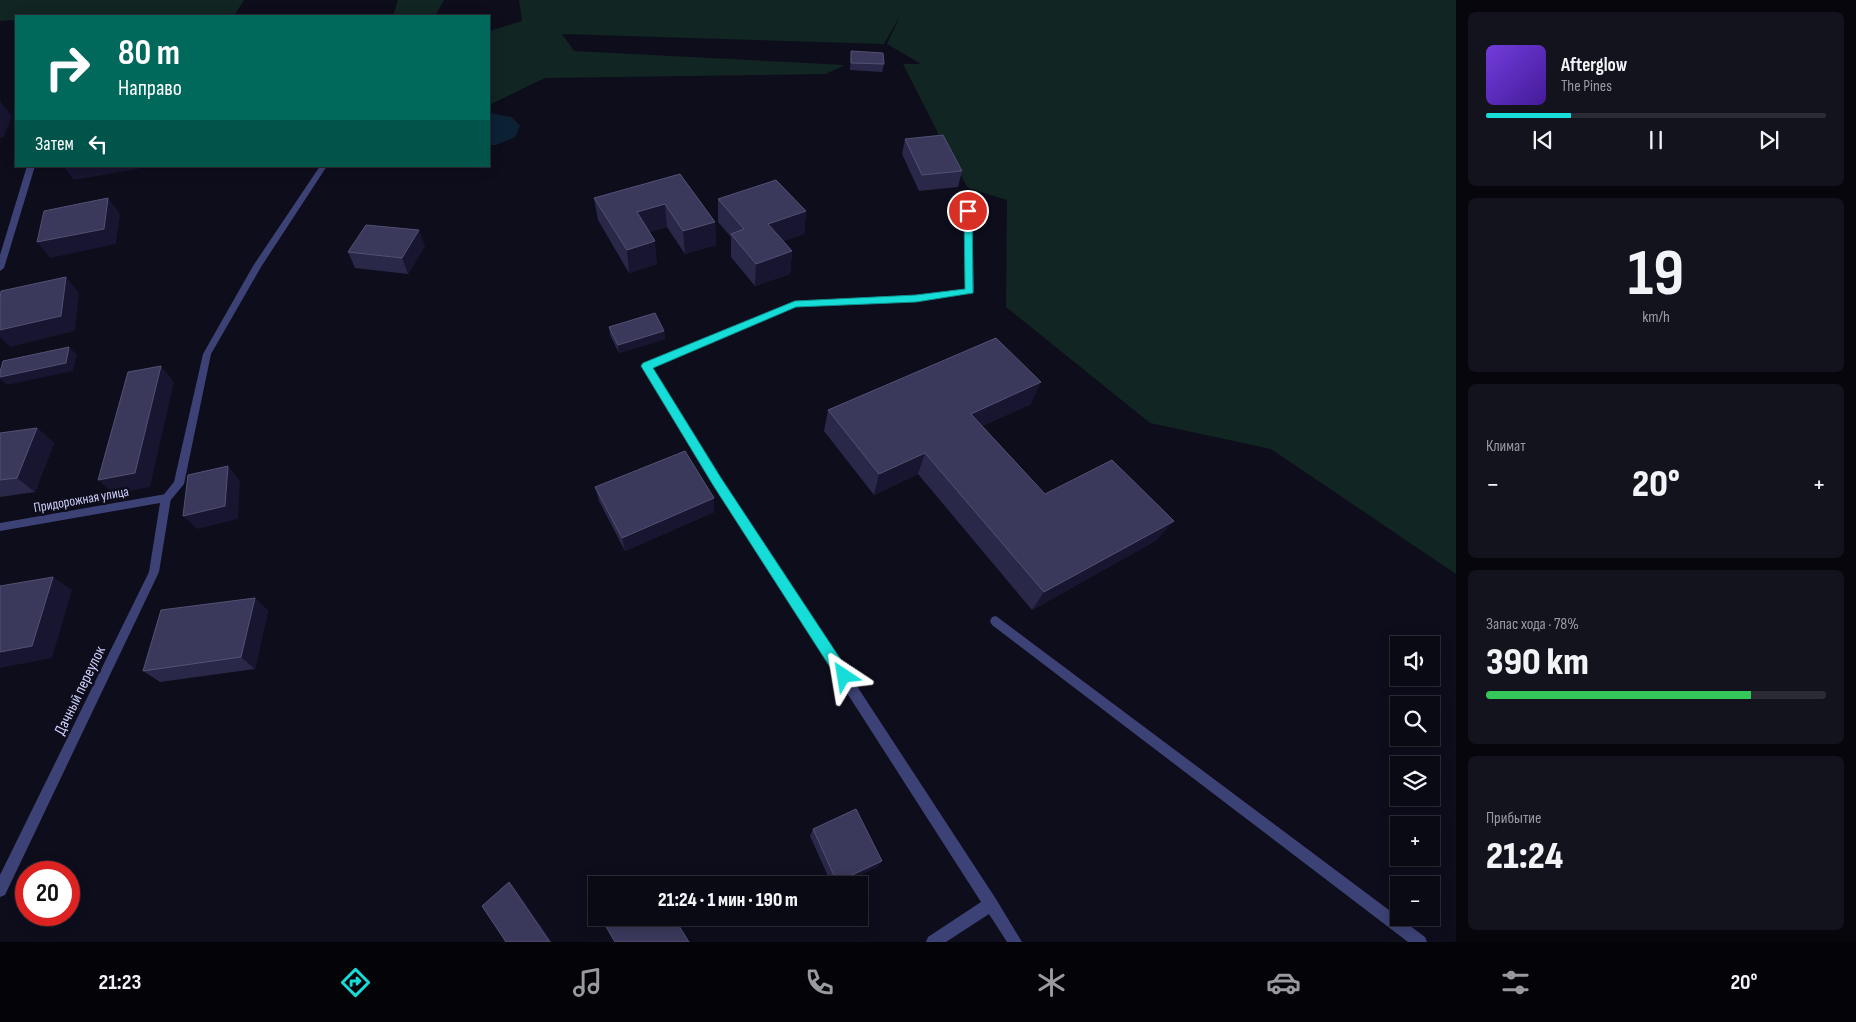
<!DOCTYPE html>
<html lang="ru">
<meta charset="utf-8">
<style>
:root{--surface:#0a0a15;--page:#13131e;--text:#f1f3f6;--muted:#999aa0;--line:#2a2b34;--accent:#16ddd7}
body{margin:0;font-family:"Sofia Sans Condensed",sans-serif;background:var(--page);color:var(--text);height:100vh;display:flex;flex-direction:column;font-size:19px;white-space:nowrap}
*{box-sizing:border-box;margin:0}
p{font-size:16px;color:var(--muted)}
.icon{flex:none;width:28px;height:28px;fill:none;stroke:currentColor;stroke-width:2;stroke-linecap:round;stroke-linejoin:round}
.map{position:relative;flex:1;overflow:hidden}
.panel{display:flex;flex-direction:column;gap:12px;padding:12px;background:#06060c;width:400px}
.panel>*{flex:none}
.hud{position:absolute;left:15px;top:15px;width:475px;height:152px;border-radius:0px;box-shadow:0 2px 12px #0003,0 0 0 1px var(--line);background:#00695c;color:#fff;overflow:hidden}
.buttons{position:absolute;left:1390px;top:636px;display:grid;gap:10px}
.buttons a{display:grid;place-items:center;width:50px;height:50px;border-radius:0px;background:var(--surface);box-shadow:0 2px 12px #0003,0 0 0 1px var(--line);font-size:25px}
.speed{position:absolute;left:15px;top:861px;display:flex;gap:10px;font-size:25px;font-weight:700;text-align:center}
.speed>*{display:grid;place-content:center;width:65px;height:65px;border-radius:50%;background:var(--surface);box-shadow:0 2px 12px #0003,0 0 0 1px var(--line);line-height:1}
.speed .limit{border:8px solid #d22;background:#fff;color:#111}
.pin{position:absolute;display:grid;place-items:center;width:42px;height:42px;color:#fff;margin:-21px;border:2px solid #fff;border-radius:50%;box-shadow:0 1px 5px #0007}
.me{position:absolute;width:55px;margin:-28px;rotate:327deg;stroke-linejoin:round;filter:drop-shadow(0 0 4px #0008)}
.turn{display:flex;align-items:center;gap:18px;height:105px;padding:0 20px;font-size:22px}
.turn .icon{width:65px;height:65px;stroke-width:2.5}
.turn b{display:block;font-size:35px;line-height:42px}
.then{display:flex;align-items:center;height:48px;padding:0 20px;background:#0003;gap:10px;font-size:19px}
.big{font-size:38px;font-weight:800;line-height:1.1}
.panel .card{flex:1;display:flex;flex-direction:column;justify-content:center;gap:8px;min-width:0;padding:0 18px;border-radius:8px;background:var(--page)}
.panel .dial{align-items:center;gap:0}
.dial b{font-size:65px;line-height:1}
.song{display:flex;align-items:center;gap:15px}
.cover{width:60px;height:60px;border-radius:8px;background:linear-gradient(135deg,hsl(260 70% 55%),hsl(260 70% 35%))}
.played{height:5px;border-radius:2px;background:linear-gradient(90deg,var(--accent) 25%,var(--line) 25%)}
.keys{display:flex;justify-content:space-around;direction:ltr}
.heat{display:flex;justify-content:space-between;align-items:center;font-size:28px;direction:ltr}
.charge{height:8px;border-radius:4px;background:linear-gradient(90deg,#34c759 78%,var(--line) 0)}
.trip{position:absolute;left:588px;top:876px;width:280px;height:50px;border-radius:0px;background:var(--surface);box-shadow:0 2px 12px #0003,0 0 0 1px var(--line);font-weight:800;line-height:50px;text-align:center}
.tab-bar{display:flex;height:80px;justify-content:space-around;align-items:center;background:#040408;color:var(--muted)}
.tab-bar .icon{width:35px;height:35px}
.tab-bar .active{color:var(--accent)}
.tab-bar b{font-size:22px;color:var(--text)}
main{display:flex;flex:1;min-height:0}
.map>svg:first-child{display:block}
.green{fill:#112522}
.water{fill:#0d2135}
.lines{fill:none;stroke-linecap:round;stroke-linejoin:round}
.service{fill:#3d4276;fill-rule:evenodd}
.minor{fill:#3d4276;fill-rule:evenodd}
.wall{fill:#292848}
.shaded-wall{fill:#17152f}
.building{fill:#3b395b;stroke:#525174}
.route{fill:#16ddd7;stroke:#0e908c}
.labels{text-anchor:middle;stroke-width:5;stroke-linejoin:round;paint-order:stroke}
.street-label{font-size:14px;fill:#cdcefa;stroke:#0e0d1c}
.near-street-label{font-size:16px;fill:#cdcefa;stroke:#0e0d1c}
</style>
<main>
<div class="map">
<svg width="1456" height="942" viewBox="0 0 1456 942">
<rect width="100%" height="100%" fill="#0e0d1c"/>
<!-- green -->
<path class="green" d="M0 0H244L234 16H16V20L0 21Z
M398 0H444L435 16H393Z
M519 0H1456V574L1271 449 1150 423 1006 307 1007 200 968 188 946 149 903 64H921L887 44 900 16 884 44 562 34 574 51 845 65 826 74 545 78 489 105V31L522 21Z"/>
<!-- water -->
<path class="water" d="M489 113 512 117 520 126 515 137 496 145H489Z"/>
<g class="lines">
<!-- service -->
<path class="service" d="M320 166H327L261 267 211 354 184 484 170 501H162L161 498 174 482 203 354 253 266Z
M965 209H968L972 211 974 291 973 293 915 301 796 307 652 367 721 478 996 899 1022 942H1007L989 914 946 942H926L928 937 981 902 713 484 641 366 643 364 795 301 915 295 966 289Z
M996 616 1425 937 1427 942H1408L992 625 990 621 992 617Z"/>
<!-- minor -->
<path class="minor" d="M27 166H35L4 268 0 271V255Z
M166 494 170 495 171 498 159 572 5 895 0 897V875L149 572 160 503 0 531V523Z"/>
</g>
<!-- wall -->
<path class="wall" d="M851 51 884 64 882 72 850 70Z
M905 139 962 171 958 187 919 191 902 154Z
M680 174 715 222 716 245 685 254 667 227 649 232 657 264 629 273 598 220 594 198Z
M718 199 806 211 804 234 783 241 792 251 790 274 755 286 731 257V237L718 222Z
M425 246 408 274 355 268 348 252Z
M609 327 664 331 665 339 619 353 610 335Z
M1031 404 982 426 1045 494 1157 540 1032 610 918 474 874 495 824 431 828 410Z
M37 428 54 443 35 492 0 497V433Z
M595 487 714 498V512L625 551 599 501Z
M255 598 268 611 255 669 160 682 143 671Z
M813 829 877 867 839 885H832L810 836Z"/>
<!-- shaded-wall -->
<path class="shaded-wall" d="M0 101 12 116 4 137 0 138Z
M63 166H138V169L74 180Z
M108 198 120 214 116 244 50 258 37 242Z
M665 204 667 227 639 235 637 212Z
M806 211 804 234 766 247 768 224Z
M715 222 716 245 685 254 683 231Z
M419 230 425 246 408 274 402 258Z
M655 241 657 264 629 273 627 250Z
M792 251 790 274 755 286 756 264Z
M66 277 79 293 75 331 10 347 0 337V330Z
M664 331 665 339 619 353 618 345Z
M69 347 77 355 73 371 7 385 0 379V377Z
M161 366 174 382 150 487 114 494 98 480Z
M1041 382 1031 404 963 435 971 414Z
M37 428 54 443 35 492 17 478Z
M925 453 918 474 874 495 879 474Z
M228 466 240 481 238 519 197 529 183 516Z
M714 498V512L625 551 622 538Z
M1174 521 1157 540 1032 610 1044 592Z
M53 577 72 590 52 658 0 668V652Z
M255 598 268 611 255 669 241 657Z
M882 861 877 867 839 885H835L837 882Z
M509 882 513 885 552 942H550Z"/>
<!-- building -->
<path class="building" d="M851 51 883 53 884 64 851 63Z
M943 135 962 171 922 175 905 139Z
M680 174 715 222 683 231 665 204 637 212 655 241 627 250 594 198Z
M776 180 806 211 768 224 792 251 756 264 731 234 744 229 718 199Z
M108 198 104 229 37 242 44 211Z
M366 225 419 230 402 258 348 252Z
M66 277 61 316 0 330V299L1 291Z
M655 313 664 331 618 345 609 327Z
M996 338 1041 382 971 414 1045 494 1112 460 1174 521 1044 592 925 453 879 474 828 410Z
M69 347 66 363 0 377V372L3 361Z
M161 366 135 473 98 480 128 372Z
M37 428 17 478 0 480V433Z
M685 451 714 498 622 538 595 487Z
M228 466 225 506 183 516 188 475Z
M53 577 32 646 0 652V586Z
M255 598 241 657 143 671 161 610Z
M856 809 882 861 837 882 813 829Z
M509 882 550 942H506L482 906Z
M614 918H674L689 942H615L605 925Z"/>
<!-- route -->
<path class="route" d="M968 208 972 211 973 293 916 302 796 307 653 368 721 478 849 672 851 676 849 681 844 683 839 681 713 485 641 366 643 363 795 301 916 295 965 289 964 211Z"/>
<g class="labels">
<!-- street labels -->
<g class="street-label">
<text transform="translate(81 499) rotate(-10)" y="5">Придорожная улица</text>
</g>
<!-- near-street labels -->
<g class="near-street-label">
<text transform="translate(79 690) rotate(-64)" y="6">Дачный переулок</text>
</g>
</g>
</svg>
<div class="buttons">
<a><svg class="icon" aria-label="sound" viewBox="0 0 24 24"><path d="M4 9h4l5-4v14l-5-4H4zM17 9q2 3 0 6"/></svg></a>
<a><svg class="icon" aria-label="search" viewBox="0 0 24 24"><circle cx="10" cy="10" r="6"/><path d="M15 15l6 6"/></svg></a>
<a><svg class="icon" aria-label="layers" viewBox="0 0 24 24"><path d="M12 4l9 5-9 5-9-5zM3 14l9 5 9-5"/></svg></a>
<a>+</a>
<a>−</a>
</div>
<div class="speed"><div class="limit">20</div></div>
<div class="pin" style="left:968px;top:211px;background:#d93025"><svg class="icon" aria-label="arrive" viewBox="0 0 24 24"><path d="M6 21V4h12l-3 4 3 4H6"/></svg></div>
<svg class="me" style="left:844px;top:676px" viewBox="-20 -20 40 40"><path d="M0-17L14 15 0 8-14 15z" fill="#16ddd7" stroke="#fff" stroke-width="4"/></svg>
<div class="trip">21:24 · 1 мин · 190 m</div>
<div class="hud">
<div class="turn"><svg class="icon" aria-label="right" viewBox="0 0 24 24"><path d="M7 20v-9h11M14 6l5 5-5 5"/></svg><div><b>80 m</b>Направо</div></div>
<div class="then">Затем<svg class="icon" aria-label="left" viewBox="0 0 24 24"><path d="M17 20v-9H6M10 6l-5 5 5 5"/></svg></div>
</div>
</div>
<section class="panel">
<div class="card">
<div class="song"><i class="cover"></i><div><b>Afterglow</b><p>The Pines</p></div></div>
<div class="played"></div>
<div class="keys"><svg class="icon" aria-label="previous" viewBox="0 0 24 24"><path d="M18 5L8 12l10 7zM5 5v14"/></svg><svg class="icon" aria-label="pause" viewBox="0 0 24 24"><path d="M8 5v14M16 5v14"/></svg><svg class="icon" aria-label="next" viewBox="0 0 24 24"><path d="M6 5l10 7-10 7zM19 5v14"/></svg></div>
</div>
<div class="card dial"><b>19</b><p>km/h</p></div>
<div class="card"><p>Климат</p>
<div class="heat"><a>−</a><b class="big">20°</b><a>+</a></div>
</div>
<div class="card"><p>Запас хода · 78%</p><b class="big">390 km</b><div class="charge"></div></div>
<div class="card"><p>Прибытие</p><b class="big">21:24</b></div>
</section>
</main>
<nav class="tab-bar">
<b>21:23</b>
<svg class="icon active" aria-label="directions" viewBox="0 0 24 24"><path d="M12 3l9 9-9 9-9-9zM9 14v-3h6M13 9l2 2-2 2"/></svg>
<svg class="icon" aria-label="music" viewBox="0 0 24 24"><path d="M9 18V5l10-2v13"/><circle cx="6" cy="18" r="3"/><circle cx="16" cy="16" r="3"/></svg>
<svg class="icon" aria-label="phone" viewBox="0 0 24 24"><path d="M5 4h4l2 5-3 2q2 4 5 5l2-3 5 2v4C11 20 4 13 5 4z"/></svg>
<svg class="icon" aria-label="climate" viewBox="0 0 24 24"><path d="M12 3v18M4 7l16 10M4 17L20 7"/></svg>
<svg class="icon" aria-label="car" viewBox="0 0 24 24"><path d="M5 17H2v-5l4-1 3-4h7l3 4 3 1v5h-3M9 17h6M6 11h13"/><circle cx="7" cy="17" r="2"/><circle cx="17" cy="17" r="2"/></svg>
<svg class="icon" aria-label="filters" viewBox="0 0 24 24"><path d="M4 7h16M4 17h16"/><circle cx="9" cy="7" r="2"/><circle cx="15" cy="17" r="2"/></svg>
<b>20°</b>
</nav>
